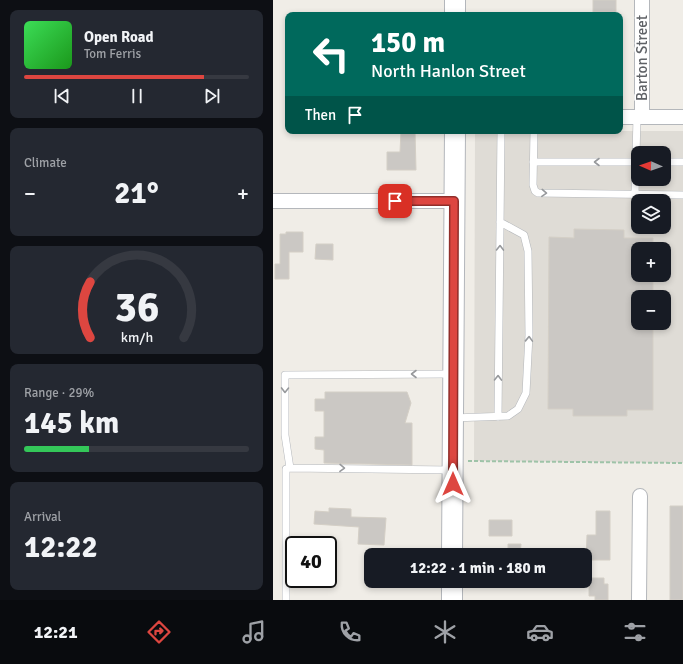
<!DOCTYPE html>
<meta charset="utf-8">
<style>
:root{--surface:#171b24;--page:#242831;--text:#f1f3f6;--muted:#9ea1a6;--line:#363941;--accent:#dd4640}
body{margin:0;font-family:Signika,sans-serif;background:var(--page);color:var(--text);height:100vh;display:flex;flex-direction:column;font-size:15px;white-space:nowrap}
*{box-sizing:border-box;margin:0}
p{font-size:13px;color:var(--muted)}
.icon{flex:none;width:22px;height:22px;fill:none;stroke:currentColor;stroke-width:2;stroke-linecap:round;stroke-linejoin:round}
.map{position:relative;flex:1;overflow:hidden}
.sheet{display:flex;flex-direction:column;gap:10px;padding:10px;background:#0d0f14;width:273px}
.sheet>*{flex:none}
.hud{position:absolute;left:12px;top:12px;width:338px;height:122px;border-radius:8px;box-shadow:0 2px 6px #0003;background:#00695c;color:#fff;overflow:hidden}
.needle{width:26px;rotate:272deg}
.tools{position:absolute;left:358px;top:146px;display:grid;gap:8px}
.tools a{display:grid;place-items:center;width:40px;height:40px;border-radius:8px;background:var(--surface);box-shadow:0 2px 6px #0003;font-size:20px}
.speed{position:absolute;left:12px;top:536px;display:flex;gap:8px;font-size:20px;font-weight:700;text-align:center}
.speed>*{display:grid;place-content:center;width:52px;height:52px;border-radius:50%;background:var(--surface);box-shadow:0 2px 6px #0003;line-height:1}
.speed .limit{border:2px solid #111;border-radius:6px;background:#fff;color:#111}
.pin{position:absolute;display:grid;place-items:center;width:34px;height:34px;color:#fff;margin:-17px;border-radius:8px;box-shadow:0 2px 6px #0006}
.me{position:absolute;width:44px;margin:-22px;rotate:0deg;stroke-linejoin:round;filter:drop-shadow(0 0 3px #0008)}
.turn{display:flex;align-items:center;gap:14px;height:84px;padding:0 20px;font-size:18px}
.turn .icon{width:52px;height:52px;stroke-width:2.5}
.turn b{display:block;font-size:28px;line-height:34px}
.then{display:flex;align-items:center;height:38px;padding:0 20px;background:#0003;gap:8px;font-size:15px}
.big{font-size:30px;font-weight:700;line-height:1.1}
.sheet .widget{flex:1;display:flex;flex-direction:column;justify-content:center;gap:6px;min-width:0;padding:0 14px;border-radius:8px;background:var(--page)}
.sheet .dial{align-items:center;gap:0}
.dial svg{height:104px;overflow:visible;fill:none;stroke:var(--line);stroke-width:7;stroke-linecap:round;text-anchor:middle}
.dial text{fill:var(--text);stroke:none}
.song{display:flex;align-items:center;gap:12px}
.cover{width:48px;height:48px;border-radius:6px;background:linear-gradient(135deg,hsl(130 70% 55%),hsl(120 70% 35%))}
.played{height:4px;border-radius:2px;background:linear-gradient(90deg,var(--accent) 80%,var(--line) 80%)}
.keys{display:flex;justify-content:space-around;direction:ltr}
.heat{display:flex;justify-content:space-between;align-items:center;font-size:22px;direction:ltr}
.charge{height:6px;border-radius:3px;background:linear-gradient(90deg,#34c759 29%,var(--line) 0)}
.trip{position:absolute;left:91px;top:548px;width:228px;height:40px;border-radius:8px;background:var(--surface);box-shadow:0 2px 6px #0003;font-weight:700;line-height:40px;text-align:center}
.tab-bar{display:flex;height:64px;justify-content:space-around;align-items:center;background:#090b0e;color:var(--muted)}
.tab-bar .icon{width:28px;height:28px}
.tab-bar .selected{color:var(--accent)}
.tab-bar b{font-size:18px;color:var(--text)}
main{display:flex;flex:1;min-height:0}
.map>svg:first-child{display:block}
.education{fill:#dfdcd6;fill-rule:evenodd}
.building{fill:#cbc8c4;stroke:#d4cfc6}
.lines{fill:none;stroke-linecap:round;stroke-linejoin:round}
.lane-casing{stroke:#b4b7bb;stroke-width:8}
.street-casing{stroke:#b4b7bb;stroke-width:16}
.secondary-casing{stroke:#b3b6bb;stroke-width:22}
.path{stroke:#9ec3a8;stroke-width:2;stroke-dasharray:4 2;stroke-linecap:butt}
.lane{stroke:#fff;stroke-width:7}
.street{stroke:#fff;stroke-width:14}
.secondary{stroke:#fff;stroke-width:20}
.oneway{stroke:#97999c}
.route-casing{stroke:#902e2a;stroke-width:10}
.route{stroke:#dd4640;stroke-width:7}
.labels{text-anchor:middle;stroke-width:3.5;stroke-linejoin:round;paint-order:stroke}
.street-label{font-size:15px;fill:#5f6266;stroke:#fff}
</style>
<main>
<section class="sheet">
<div class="widget">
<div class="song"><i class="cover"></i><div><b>Open Road</b><p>Tom Ferris</p></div></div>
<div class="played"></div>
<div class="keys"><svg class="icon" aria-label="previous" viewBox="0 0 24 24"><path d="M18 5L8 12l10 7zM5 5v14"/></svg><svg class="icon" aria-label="pause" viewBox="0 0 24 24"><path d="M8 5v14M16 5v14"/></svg><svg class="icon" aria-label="next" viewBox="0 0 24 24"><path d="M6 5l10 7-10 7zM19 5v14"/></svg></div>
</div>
<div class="widget"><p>Climate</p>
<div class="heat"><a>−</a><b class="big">21°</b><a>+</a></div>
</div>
<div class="widget dial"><svg viewBox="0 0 100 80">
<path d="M14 69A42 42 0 1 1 86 69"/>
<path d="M14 69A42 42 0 0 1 14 26" stroke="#dd4640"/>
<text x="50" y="56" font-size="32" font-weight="700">36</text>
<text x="50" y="72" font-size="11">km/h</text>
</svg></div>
<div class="widget"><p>Range · 29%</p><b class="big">145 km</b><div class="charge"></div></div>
<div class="widget"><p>Arrival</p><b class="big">12:22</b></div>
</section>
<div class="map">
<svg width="410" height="600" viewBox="0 0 410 600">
<rect width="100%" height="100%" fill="#f0ede7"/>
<!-- education -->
<path class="education" d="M202 131H410V463L201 461ZM365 153H391V179H365ZM365 201H391V227H365ZM365 249H391V275H365ZM365 297H391V323H365Z"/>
<!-- building -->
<path class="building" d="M320 0H343V12H320Z
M128 131H142L143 170H114V152H127Z
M301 229 351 230V238H380V249H365V275H380V297H365V323H380V410H354V416H300V409H275L276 237 301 238Z
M13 232H30V252H16V279H2V264H7V234H13Z
M43 244H60V260L42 259Z
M52 392H134L138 403 132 423H139V465L51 463V450L42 449V437H51V411H42V399H52Z
M397 506H410V600H397Z
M56 508 78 509V517L113 518 111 545 85 544 86 527 41 524 42 511 56 512Z
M323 511H337V560H313L314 535H323Z
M216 520H239V536H216Z
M235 544H248L247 555H235Z
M316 578H331V584H335V600H322V596H316Z"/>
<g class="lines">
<defs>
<path id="lane" d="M261 131 260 185 262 191 265 193 410 195
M260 162H365
M391 162H410
M362 194 364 117
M225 417 228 131
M180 418 235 416 245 409 253 393 256 335 255 251 251 235 227 222
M178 470 17 468 12 435V375L178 374
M13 600V469L17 468"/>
<path id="street" d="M347 117H410
M369 117V0
M0 201H181
M366 600 367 496"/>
<path id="secondary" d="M182 15V0
M179 555 182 131
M179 600V581"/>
</defs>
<!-- lane casing -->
<use href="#lane" class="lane-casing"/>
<!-- street casing -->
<use href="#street" class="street-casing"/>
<!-- secondary casing -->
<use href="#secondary" class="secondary-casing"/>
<!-- path -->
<path class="path" d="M195 461 410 463"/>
<!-- lane -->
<use href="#lane" class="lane"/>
<!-- street -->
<use href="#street" class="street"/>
<!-- secondary -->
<use href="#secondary" class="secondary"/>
</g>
<!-- one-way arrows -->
<defs><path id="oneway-chevron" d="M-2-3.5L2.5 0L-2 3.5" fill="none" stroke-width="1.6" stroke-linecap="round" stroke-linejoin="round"/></defs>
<g class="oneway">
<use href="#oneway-chevron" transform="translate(324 162) rotate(-180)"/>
<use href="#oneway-chevron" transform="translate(271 193) rotate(3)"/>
<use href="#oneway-chevron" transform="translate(227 248) rotate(-89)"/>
<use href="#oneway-chevron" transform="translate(256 339) rotate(-88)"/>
<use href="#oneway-chevron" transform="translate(141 374) rotate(180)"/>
<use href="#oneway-chevron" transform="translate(225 378) rotate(-89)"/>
<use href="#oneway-chevron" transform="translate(12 390) rotate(91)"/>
<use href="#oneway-chevron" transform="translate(69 468) rotate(1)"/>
</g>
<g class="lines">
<defs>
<path id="route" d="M122 201H181L180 484"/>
</defs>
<!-- route casing -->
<use href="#route" class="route-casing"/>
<!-- route -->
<use href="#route" class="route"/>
</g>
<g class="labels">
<!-- street labels -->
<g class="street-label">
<text transform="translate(369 58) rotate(-90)" y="5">Barton Street</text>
</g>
</g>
</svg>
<div class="tools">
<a><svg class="needle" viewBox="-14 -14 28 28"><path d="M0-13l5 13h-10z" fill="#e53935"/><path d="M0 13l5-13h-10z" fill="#9ea1a6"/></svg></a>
<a><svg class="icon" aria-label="layers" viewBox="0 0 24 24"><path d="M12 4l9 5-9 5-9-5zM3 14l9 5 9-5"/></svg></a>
<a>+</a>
<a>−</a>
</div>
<div class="speed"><div class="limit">40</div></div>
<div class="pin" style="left:122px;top:201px;background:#d93025"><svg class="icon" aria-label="arrive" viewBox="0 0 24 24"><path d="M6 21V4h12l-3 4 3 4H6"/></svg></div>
<svg class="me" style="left:180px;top:484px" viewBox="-20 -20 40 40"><path d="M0-17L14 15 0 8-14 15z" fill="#dd4640" stroke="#fff" stroke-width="4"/></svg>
<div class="trip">12:22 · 1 min · 180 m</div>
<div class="hud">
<div class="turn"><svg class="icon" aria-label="left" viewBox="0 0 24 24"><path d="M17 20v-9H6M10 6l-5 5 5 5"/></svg><div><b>150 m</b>North Hanlon Street</div></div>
<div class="then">Then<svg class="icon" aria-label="arrive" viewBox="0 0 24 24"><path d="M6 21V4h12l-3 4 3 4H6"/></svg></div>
</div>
</div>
</main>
<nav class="tab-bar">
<b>12:21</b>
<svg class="icon selected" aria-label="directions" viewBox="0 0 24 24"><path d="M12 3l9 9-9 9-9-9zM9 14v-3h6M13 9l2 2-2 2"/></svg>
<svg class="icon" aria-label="music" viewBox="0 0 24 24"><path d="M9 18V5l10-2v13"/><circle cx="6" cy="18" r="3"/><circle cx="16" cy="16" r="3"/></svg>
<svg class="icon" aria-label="phone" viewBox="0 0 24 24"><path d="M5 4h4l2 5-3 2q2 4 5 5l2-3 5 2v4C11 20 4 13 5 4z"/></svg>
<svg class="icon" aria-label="climate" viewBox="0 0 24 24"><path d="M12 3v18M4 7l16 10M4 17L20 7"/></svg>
<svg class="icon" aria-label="car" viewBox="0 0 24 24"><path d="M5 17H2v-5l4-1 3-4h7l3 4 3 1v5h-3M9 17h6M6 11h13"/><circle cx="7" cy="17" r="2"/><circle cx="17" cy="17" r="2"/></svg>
<svg class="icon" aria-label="filters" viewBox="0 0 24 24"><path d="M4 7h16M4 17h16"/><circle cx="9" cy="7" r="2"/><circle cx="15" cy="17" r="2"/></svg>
</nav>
